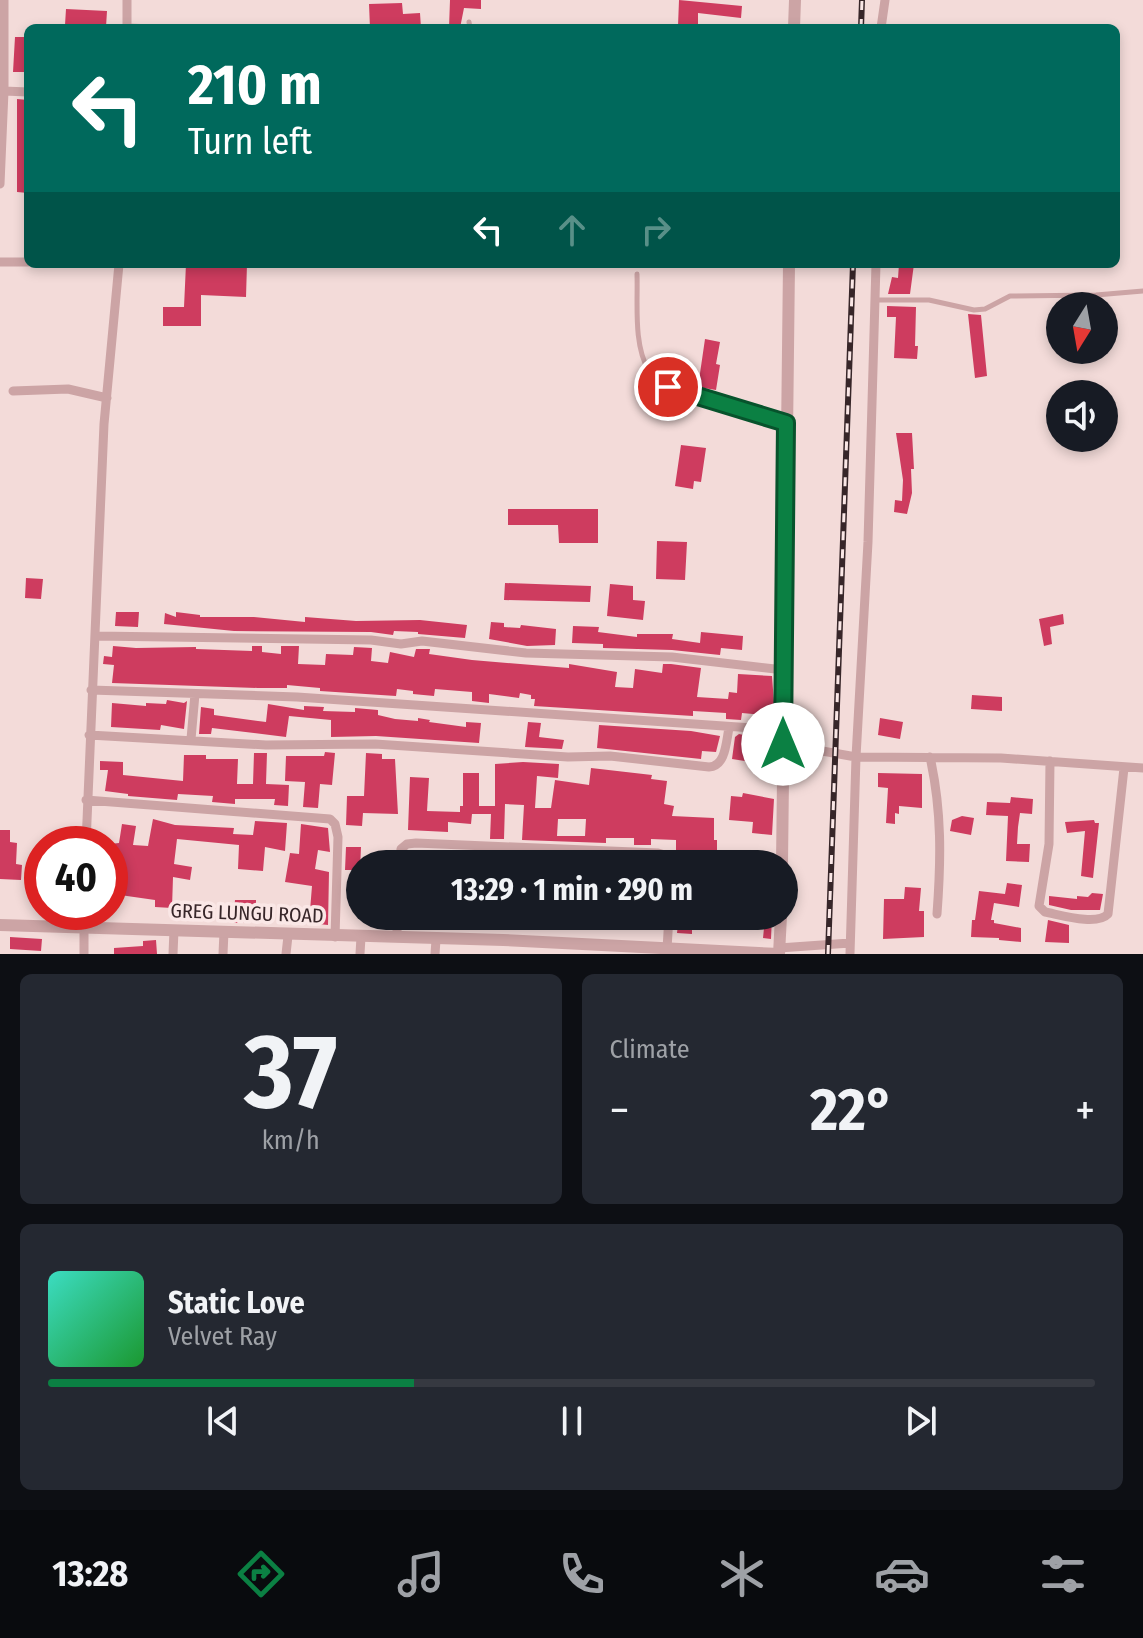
<!DOCTYPE html>
<meta charset="utf-8">
<style>
:root{--surface:#171b24;--page:#242831;--text:#f1f3f6;--muted:#9ea1a6;--line:#363941;--accent:#0b8043}
body{margin:0;font-family:"Fira Sans Condensed",sans-serif;background:var(--page);color:var(--text);height:100vh;display:flex;flex-direction:column;font-size:30px;white-space:nowrap}
*{box-sizing:border-box;margin:0}
p{font-size:26px;color:var(--muted)}
.icon{flex:none;width:44px;height:44px;fill:none;stroke:currentColor;stroke-width:2;stroke-linecap:round;stroke-linejoin:round}
.map{position:relative;height:954px;overflow:hidden}
.details{display:flex;flex-direction:column;gap:20px;padding:20px;background:#0d0f14;flex:1}
.details>*{flex:none}
.guide{position:absolute;left:24px;top:24px;width:1096px;height:244px;border-radius:12px;box-shadow:0 4px 12px #0003;background:#00695c;color:#fff;overflow:hidden}
.needle{width:52px;rotate:191deg}
.tools{position:absolute;left:1046px;top:292px;display:grid;gap:16px}
.tools a{display:grid;place-items:center;width:72px;height:72px;border-radius:50%;background:var(--surface);box-shadow:0 4px 12px #0003;font-size:40px}
.speed{position:absolute;left:24px;top:826px;display:flex;gap:16px;font-size:40px;font-weight:700;text-align:center}
.speed>*{display:grid;place-content:center;width:104px;height:104px;border-radius:50%;background:var(--surface);box-shadow:0 4px 12px #0003;line-height:1}
.speed .limit{border:12px solid #d22;background:#fff;color:#111}
.pin{position:absolute;display:grid;place-items:center;width:68px;height:68px;color:#fff;margin:-34px;border:4px solid #fff;border-radius:50%;box-shadow:0 2px 8px #0007}
.me{position:absolute;width:88px;margin:-44px;rotate:0deg;stroke-linejoin:round;filter:drop-shadow(0 0 6px #0008)}
.turn{display:flex;align-items:center;gap:28px;height:168px;padding:0 32px;font-size:36px}
.turn .icon{width:104px;height:104px;stroke-width:2.5}
.turn b{display:block;font-size:56px;line-height:68px}
.lanes{display:flex;align-items:center;height:76px;padding:0 32px;background:#0003;justify-content:center;gap:40px;direction:ltr}
.lanes .off{opacity:.35}
.big{font-size:60px;font-weight:700;line-height:1.1}
.details .widget{flex:1;display:flex;flex-direction:column;justify-content:center;gap:12px;min-width:0;padding:0 28px;border-radius:12px;background:var(--page)}
.details .dial{align-items:center;gap:0}
.dial b{font-size:104px;line-height:1}
.song{display:flex;align-items:center;gap:24px}
.cover{width:96px;height:96px;border-radius:12px;background:linear-gradient(135deg,hsl(170 70% 55%),hsl(130 70% 35%))}
.played{height:8px;border-radius:4px;background:linear-gradient(90deg,var(--accent) 35%,var(--line) 35%)}
.keys{display:flex;justify-content:space-around;direction:ltr}
.heat{display:flex;justify-content:space-between;align-items:center;font-size:44px;direction:ltr}
.details .tiles{flex:1;display:grid;gap:20px;grid-template-columns:1fr 1fr}
.widget:last-child{grid-column:span 2}
.trip{position:absolute;left:346px;top:850px;width:452px;height:80px;border-radius:40px;background:var(--surface);box-shadow:0 4px 12px #0003;font-weight:700;line-height:80px;text-align:center}
.dock{display:flex;height:128px;justify-content:space-around;align-items:center;background:#090b0e;color:var(--muted)}
.dock .icon{width:56px;height:56px}
.dock .active{color:var(--accent)}
.dock b{font-size:36px;color:var(--text)}
.map>svg:first-child{display:block}
.building{fill:#ce3c5f;fill-rule:evenodd}
.lines{fill:none;stroke-linecap:round;stroke-linejoin:round}
.service{stroke:#cca4a5;stroke-width:5}
.minor{stroke:#cca4a5;stroke-width:9}
.tertiary{stroke:#cca4a5;stroke-width:12}
.rail-casing{stroke:#372629;stroke-width:6}
.rail{stroke:#fae7e6;stroke-width:3;stroke-dasharray:9;stroke-linecap:butt}
.route-casing{stroke:#07532c;stroke-width:20}
.route{stroke:#0b8043;stroke-width:14}
.labels{text-anchor:middle;stroke-width:7;stroke-linejoin:round;paint-order:stroke}
.street-label{font-size:20px;fill:#372629;stroke:#fae7e6}
</style>
<div class="map">
<svg width="1143" height="954" viewBox="0 0 1143 954">
<rect width="100%" height="100%" fill="#f3dbd9"/>
<!-- building -->
<path class="building" d="M450 0H481V9L464 8 460 28H449Z
M679 0 742 6 741 18 698 13V28L678 26Z
M402 3 403 14 420 13 421 28H370L369 4Z
M66 9 107 11 106 27 65 25Z
M15 37H28V72H13Z
M17 99 28 100V193L17 192Z
M186 264H247L246 297 201 295V326H163V307H184Z
M899 264H914L910 294H888L892 277 898 278Z
M887 306 916 307 915 346H918L917 359 894 358 896 317H887Z
M968 314 981 315 987 376 975 378Z
M705 339 720 342 716 364 720 365 716 390 698 387Z
M896 433H912L914 469H911L912 493 907 514 894 512 895 500 902 501 903 480Z
M681 445 706 448 701 482 694 481 693 489 675 486Z
M508 509H598V543H559L558 525H508Z
M657 541 687 542 685 580 656 579Z
M26 578 43 579 41 599 25 598Z
M505 583 591 586 590 602 504 600Z
M610 584 633 586V600L645 601 643 620 607 616Z
M116 612H139L138 627 115 626Z
M176 612 200 615V617H254L305 622V617L356 621 420 620 467 625 465 638 418 634V632L394 631 393 635 371 632 234 631 164 624 165 613 176 617Z
M1063 614 1064 624 1050 627 1052 644 1044 646 1039 619Z
M491 622 504 623V627L520 628 521 625 556 629 555 645 527 646 489 639Z
M573 626 599 627 598 632 637 637V634H673L672 639 700 643 701 632 743 636 742 650 721 648 720 655 672 650 603 648V644L572 643Z
M113 646 136 648 196 647V649L252 651V646H262V652L281 654V646H299L298 664 325 665 326 654 353 655 354 647 372 648 371 661 388 663 390 652 414 657 416 649H430L429 654 472 660 569 668V664L617 672 615 687 633 688 635 669 662 673 663 664H671L701 668 697 697 728 699 729 692 737 693 738 674 772 676 775 716 742 713 741 720 726 719V713L693 711V716L534 706 535 699H531V695L520 693 519 698 489 694V703L472 701V692L435 689 434 696 413 694V691L397 689 396 696 320 691V688L287 685V688H258L112 683 114 665 103 664 104 656 112 657Z
M972 695 1002 697V711L971 709Z
M167 700 184 703 187 701 184 729 161 725 160 730 111 727 112 703 146 706V703L166 704Z
M268 704 304 710V706L324 707 323 711 355 712V708L378 710V715L395 719 418 721V718L430 720 429 722 466 727V722L481 723 479 743 376 736 331 737V720L289 716 286 737 212 728 211 734H199L201 707 214 709V715L266 722Z
M880 718 903 722 900 739 878 735Z
M528 722 541 723 539 737 564 740 562 749 525 747Z
M599 725 691 731 720 736 716 752 702 751 701 759 597 748Z
M739 734 772 741 771 765 732 759 735 737Z
M325 752 335 753 332 785 320 784 318 808 303 807 305 782 285 781 286 756H324Z
M254 753H267L266 784 289 785 288 806 274 805 275 799H235V804L212 802 213 796 178 794 177 800 128 796V794L105 791 108 770H100V761L123 762V775L183 781 184 755H206V759H238L237 784H253Z
M366 753 382 754V759H395L398 814 363 813 362 826 346 825 347 796H364Z
M523 762 559 764 558 778 537 776 535 808H551L555 780 589 785 591 768 652 775 651 779 667 781 664 804 674 806 672 816 714 818V840H717V850L739 851V864H679L676 855V840L651 839V845H634V838H606V843L522 840 524 805 505 804 504 839H490L491 814H472L471 824 448 822V832L408 830 410 777 429 778 427 811 460 812V806H463V773H479V806H495V764ZM558 819H586L585 836H557Z
M878 773 922 774V808L899 806V814L895 813V824L886 823 888 788 878 787Z
M743 793 774 799 772 835 752 833 753 822 729 820 731 796 742 797Z
M1011 797 1033 799 1032 814 1020 813 1018 827 1017 844H1030L1029 862 1006 861 1008 816 986 815 987 802 1010 803Z
M962 816 974 818 971 835 950 831 952 820Z
M153 819 175 825 234 828 233 834 253 835 255 821 287 823 285 851 265 847 263 871 238 869 239 845 177 839 174 864 192 867 190 880 173 877 172 908 155 907V900L120 895 122 877 110 876V844L119 843 122 824 136 826 133 845 148 846Z
M1094 820 1095 823H1099L1093 878 1081 876 1085 831 1067 833 1065 822Z
M301 824 328 828 330 852 318 850 315 869 329 872 328 925 309 923 312 886 285 882 290 853 299 854Z
M0 830H10V842L17 843 16 864 22 865 21 880 0 879Z
M346 847H361L360 870H345Z
M518 855 583 857 582 864H518Z
M1007 883 1022 885 1019 907 994 903 991 920H994V923L1021 928V942L999 940V938L971 937 972 920H975L979 891 1005 894Z
M905 887 921 888 919 911H924V937L883 939 884 899H904Z
M1092 893 1103 894 1100 910H1071L1049 905V896L1077 899V896L1088 897Z
M235 900H256V909H248V923H233Z
M679 916H707L706 929 692 927V934L677 933Z
M725 916H772L771 939 763 938 764 928 747 927V930L723 927Z
M1048 920 1069 925V943L1045 942Z
M10 937 42 939 41 951 10 949Z
M156 940 157 954H114V948L143 946V941Z"/>
<g class="lines">
<!-- service -->
<path class="service" d="M469 22 470 28
M127 26 180 28
M637 274C638 303 633 345 649 371 662 394 758 416 785 423
M875 300H929L974 310 985 309 1010 296 1096 295 1143 291"/>
<!-- minor -->
<path class="minor" d="M127 28V0
M881 28 885 0
M4 91 28 92
M0 184 4 91V0
M0 262H28
M13 391 68 389 107 398
M95 636 371 640 401 644 422 641 526 653 672 657 784 670
M91 690 297 697 783 730
M89 735 266 745 375 744 568 757 610 756 709 767C726 766 726 742 729 728
M191 739 195 694
M783 744 856 757 1001 758 1143 768
M930 757C942 811 941 860 937 914
M1050 761 1049 844 1039 906 1045 912C1061 915 1097 926 1108 914L1124 768
M86 800 330 819 335 824 338 837 335 937
M86 844 104 424 119 264
M399 864 401 849 407 844 416 843 658 853 668 856 672 864
M397 937V916
M779 948 850 943
M667 949 669 916
M84 954V912
M173 954 174 930
M223 954 224 932
M286 954 288 936
M360 954 361 937
M435 954 436 940
M850 954 856 757 868 542 876 264"/>
<!-- tertiary -->
<path class="tertiary" d="M794 28 795 0
M782 864 789 264
M0 925 503 940 779 954
M779 954 781 916"/>
<defs>
<path id="rail" d="M861 28 862 0
M828 954 853 264"/>
</defs>
<!-- rail casing -->
<use href="#rail" class="rail-casing"/>
<!-- rail -->
<use href="#rail" class="rail"/>
</g>
<g class="lines">
<defs>
<path id="route" d="M668 387 786 423 783 744"/>
</defs>
<!-- route casing -->
<use href="#route" class="route-casing"/>
<!-- route -->
<use href="#route" class="route"/>
</g>
<g class="labels">
<!-- street labels -->
<g class="street-label">
<text transform="translate(247 913) rotate(2)" y="7">GREG LUNGU ROAD</text>
</g>
</g>
</svg>
<div class="tools">
<a><svg class="needle" viewBox="-14 -14 28 28"><path d="M0-13l5 13h-10z" fill="#e53935"/><path d="M0 13l5-13h-10z" fill="#9ea1a6"/></svg></a>
<a><svg class="icon" aria-label="sound" viewBox="0 0 24 24"><path d="M4 9h4l5-4v14l-5-4H4zM17 9q2 3 0 6"/></svg></a>
</div>
<div class="speed"><div class="limit">40</div></div>
<div class="pin" style="left:668px;top:387px;background:#d93025"><svg class="icon" aria-label="arrive" viewBox="0 0 24 24"><path d="M6 21V4h12l-3 4 3 4H6"/></svg></div>
<svg class="me" style="left:783px;top:744px" viewBox="-20 -20 40 40"><circle r="19" fill="#fff"/><path d="M0-13L10 11 0 6-10 11z" fill="#0b8043"/></svg>
<div class="trip">13:29 · 1 min · 290 m</div>
<div class="guide">
<div class="turn"><svg class="icon" aria-label="left" viewBox="0 0 24 24"><path d="M17 20v-9H6M10 6l-5 5 5 5"/></svg><div><b>210 m</b>Turn left</div></div>
<div class="lanes"><svg class="icon" aria-label="left" viewBox="0 0 24 24"><path d="M17 20v-9H6M10 6l-5 5 5 5"/></svg><svg class="icon off" aria-label="ahead" viewBox="0 0 24 24"><path d="M12 20V5M6 11l6-6 6 6"/></svg><svg class="icon off" aria-label="right" viewBox="0 0 24 24"><path d="M7 20v-9h11M14 6l5 5-5 5"/></svg></div>
</div>
</div>
<section class="details">
<div class="tiles">
<div class="widget dial"><b>37</b><p>km/h</p></div>
<div class="widget"><p>Climate</p>
<div class="heat"><a>−</a><b class="big">22°</b><a>+</a></div>
</div>
<div class="widget">
<div class="song"><i class="cover"></i><div><b>Static Love</b><p>Velvet Ray</p></div></div>
<div class="played"></div>
<div class="keys"><svg class="icon" aria-label="previous" viewBox="0 0 24 24"><path d="M18 5L8 12l10 7zM5 5v14"/></svg><svg class="icon" aria-label="pause" viewBox="0 0 24 24"><path d="M8 5v14M16 5v14"/></svg><svg class="icon" aria-label="next" viewBox="0 0 24 24"><path d="M6 5l10 7-10 7zM19 5v14"/></svg></div>
</div>
</div>
</section>
<nav class="dock">
<b>13:28</b>
<svg class="icon active" aria-label="directions" viewBox="0 0 24 24"><path d="M12 3l9 9-9 9-9-9zM9 14v-3h6M13 9l2 2-2 2"/></svg>
<svg class="icon" aria-label="music" viewBox="0 0 24 24"><path d="M9 18V5l10-2v13"/><circle cx="6" cy="18" r="3"/><circle cx="16" cy="16" r="3"/></svg>
<svg class="icon" aria-label="phone" viewBox="0 0 24 24"><path d="M5 4h4l2 5-3 2q2 4 5 5l2-3 5 2v4C11 20 4 13 5 4z"/></svg>
<svg class="icon" aria-label="climate" viewBox="0 0 24 24"><path d="M12 3v18M4 7l16 10M4 17L20 7"/></svg>
<svg class="icon" aria-label="car" viewBox="0 0 24 24"><path d="M5 17H2v-5l4-1 3-4h7l3 4 3 1v5h-3M9 17h6M6 11h13"/><circle cx="7" cy="17" r="2"/><circle cx="17" cy="17" r="2"/></svg>
<svg class="icon" aria-label="filters" viewBox="0 0 24 24"><path d="M4 7h16M4 17h16"/><circle cx="9" cy="7" r="2"/><circle cx="15" cy="17" r="2"/></svg>
</nav>
